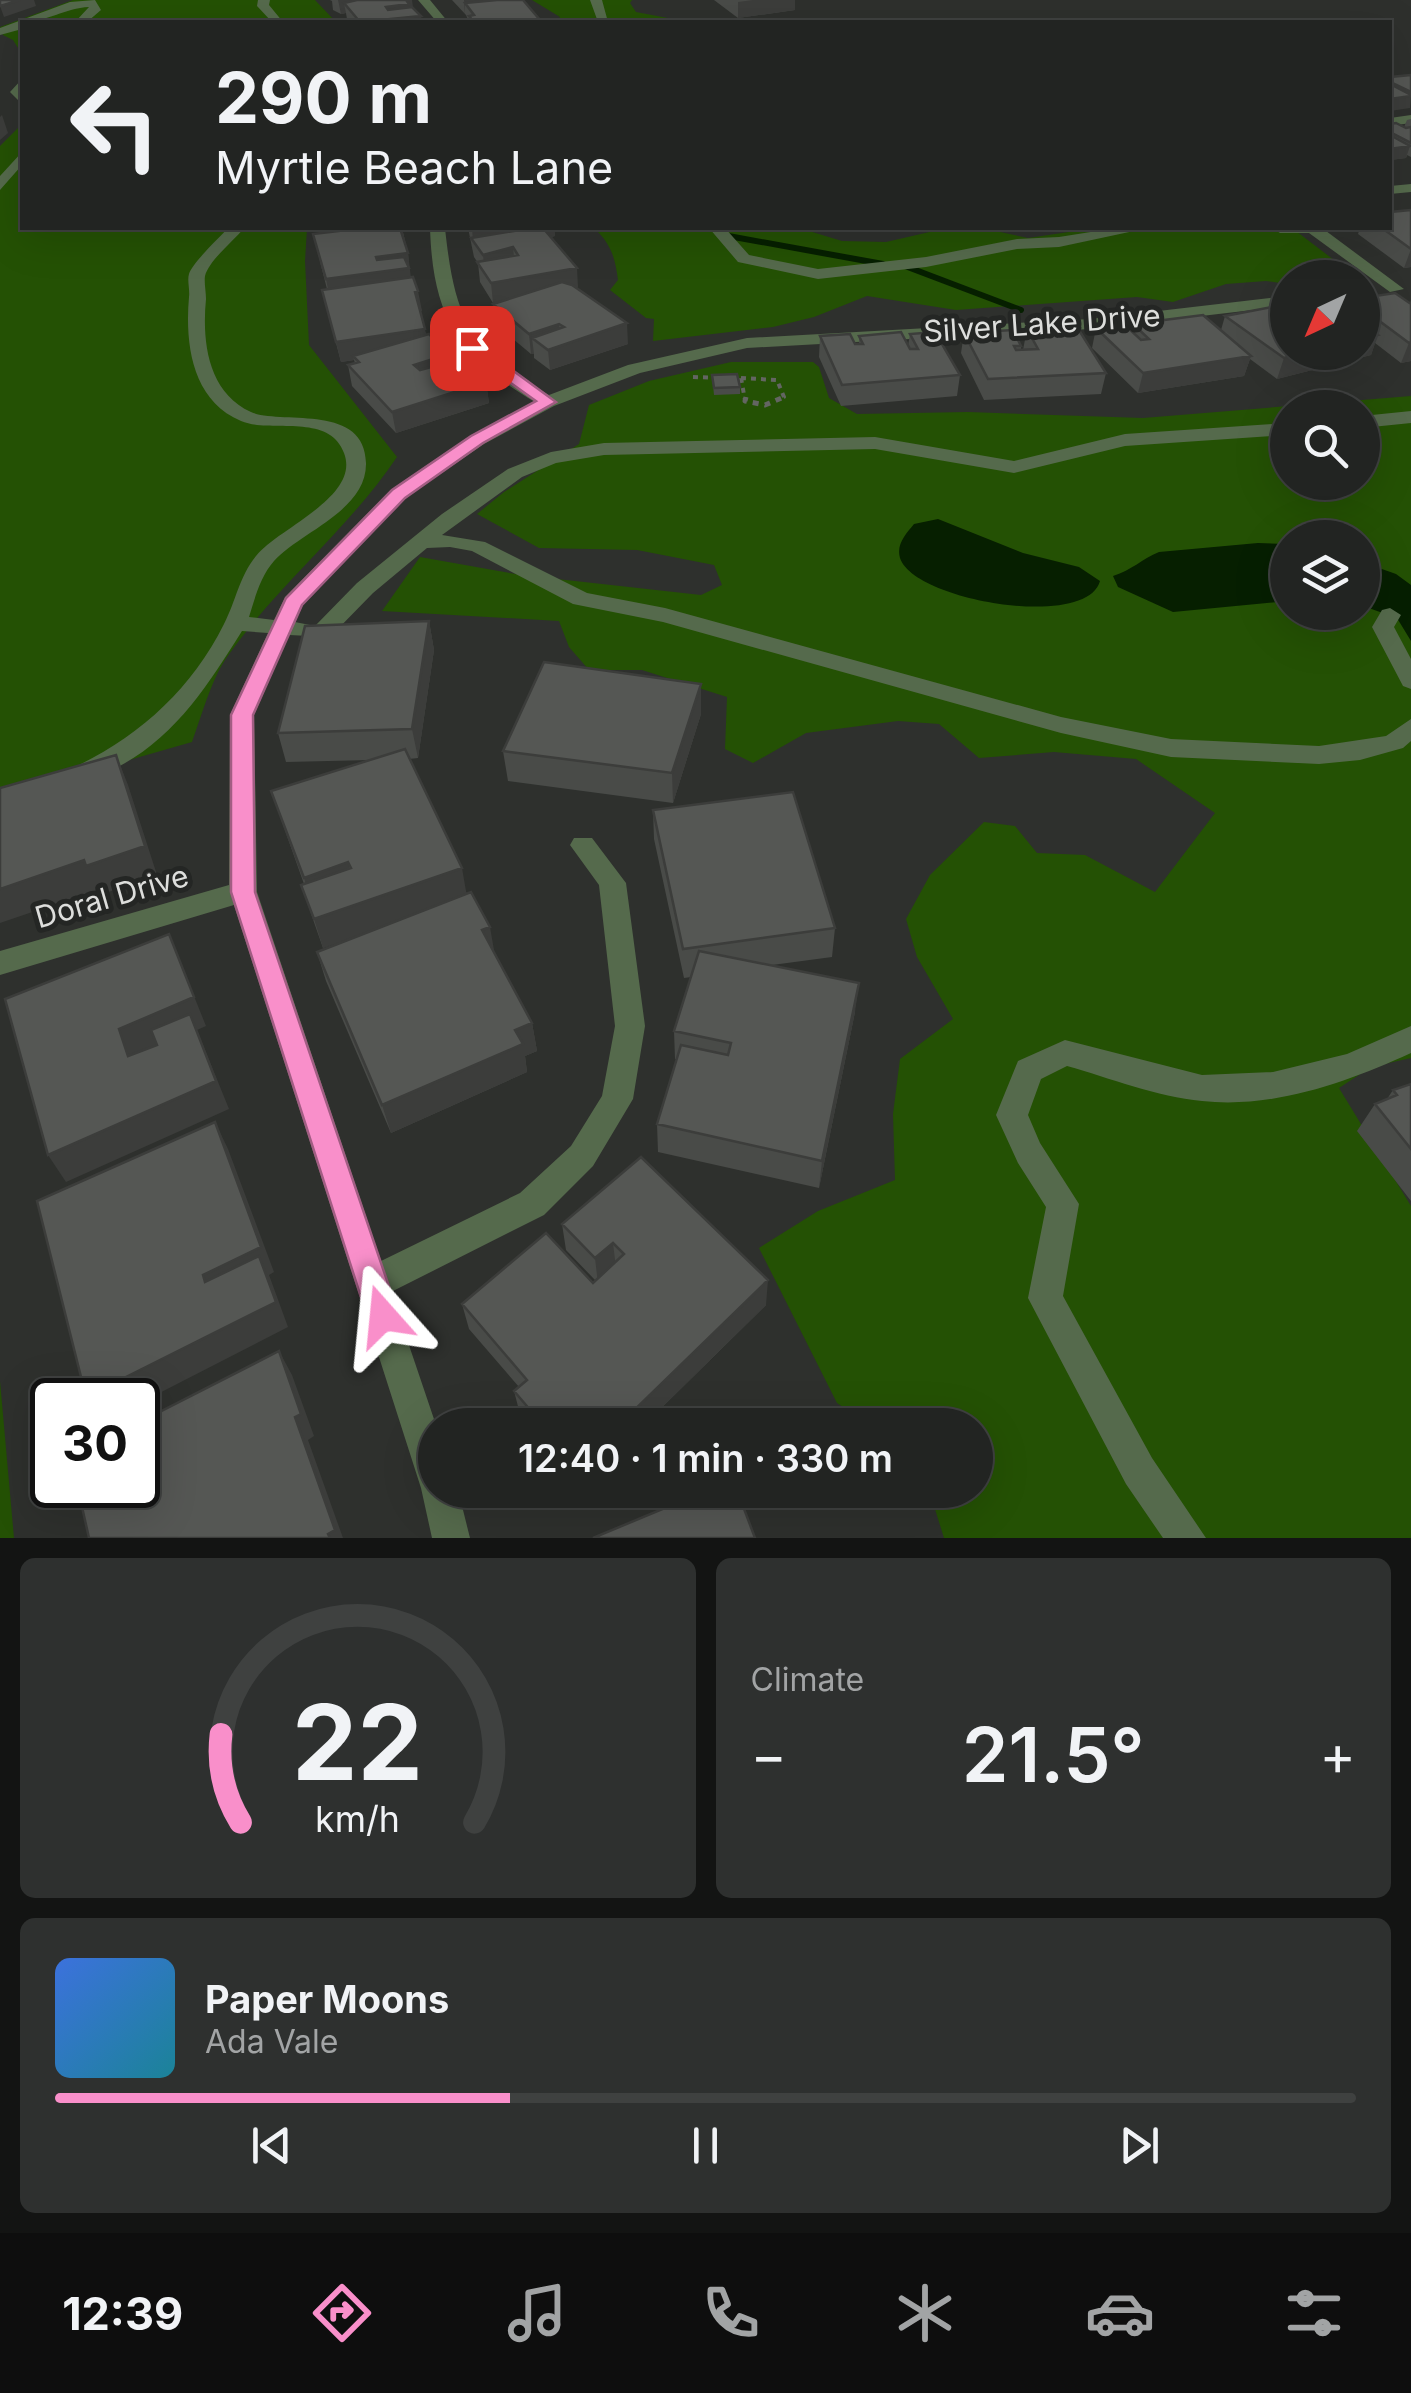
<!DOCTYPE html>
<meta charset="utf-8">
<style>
:root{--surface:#222422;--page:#2e302f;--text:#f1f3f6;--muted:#a2a4a5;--line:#3f4140;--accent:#f98fca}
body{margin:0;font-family:Inter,sans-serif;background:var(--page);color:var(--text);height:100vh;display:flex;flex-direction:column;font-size:38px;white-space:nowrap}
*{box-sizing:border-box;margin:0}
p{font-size:32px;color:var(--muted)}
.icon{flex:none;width:55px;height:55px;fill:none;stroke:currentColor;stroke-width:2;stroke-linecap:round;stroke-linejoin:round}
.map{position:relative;height:1538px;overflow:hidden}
.details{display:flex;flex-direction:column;gap:20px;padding:20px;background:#131413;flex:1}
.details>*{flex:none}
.banner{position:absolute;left:20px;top:20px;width:1372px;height:210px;border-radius:0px;box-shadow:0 10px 40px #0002,0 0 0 2px var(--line);background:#222422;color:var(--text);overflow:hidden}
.needle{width:65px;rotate:224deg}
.fabs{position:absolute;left:1270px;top:260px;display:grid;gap:20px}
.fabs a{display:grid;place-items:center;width:110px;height:110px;border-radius:50%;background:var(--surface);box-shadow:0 10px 40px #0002,0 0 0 2px var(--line);font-size:50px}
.speed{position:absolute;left:30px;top:1378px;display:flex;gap:20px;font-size:50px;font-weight:700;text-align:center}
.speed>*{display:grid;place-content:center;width:130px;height:130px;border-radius:50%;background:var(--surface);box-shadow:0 10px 40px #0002,0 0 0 2px var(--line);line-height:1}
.speed .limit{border:5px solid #111;border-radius:15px;background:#fff;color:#111}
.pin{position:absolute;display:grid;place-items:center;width:85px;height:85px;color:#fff;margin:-42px;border-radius:20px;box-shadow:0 5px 15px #0006}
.me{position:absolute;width:110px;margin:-55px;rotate:342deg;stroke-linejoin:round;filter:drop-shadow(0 0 8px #0008)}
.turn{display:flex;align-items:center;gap:35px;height:210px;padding:0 30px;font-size:45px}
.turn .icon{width:130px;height:130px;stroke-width:2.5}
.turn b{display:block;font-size:70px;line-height:85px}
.big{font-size:75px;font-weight:600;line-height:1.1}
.details .widget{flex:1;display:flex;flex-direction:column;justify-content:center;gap:15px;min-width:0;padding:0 35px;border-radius:15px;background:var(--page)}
.details .dial{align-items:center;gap:0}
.dial svg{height:260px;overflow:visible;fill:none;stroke:var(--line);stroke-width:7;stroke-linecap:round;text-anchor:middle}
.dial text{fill:var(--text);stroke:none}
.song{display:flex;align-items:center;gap:30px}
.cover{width:120px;height:120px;border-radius:15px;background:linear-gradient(135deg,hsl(220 70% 55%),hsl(190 70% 35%))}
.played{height:10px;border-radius:5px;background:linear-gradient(90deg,var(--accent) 35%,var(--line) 35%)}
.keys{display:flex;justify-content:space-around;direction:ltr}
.heat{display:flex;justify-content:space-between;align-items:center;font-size:55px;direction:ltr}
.details .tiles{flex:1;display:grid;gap:20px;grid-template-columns:1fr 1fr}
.widget:last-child{grid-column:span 2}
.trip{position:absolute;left:418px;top:1408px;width:575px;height:100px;border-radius:50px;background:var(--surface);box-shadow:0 10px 40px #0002,0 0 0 2px var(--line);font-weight:600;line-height:100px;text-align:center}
.menu{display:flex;height:160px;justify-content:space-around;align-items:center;background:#0e0e0e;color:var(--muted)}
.menu .icon{width:70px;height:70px}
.menu .on{color:var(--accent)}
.menu b{font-size:45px;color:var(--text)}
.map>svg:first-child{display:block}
.green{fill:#245104;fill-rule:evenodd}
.water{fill:#061f00}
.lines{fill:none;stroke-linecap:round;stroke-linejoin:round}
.stream{stroke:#061f00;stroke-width:6}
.path-far1{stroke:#636562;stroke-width:4;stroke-dasharray:5 5;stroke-linecap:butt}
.path{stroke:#636562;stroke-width:5;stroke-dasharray:6 6;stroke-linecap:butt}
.minor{fill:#556a4c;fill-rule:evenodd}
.wall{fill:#494b48}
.shaded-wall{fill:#3c3d3b}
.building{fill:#555754;stroke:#3c3d3b;stroke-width:2.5}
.route{fill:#f98fca;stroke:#a25d83;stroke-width:2.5}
.labels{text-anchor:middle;stroke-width:10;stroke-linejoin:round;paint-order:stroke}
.street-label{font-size:30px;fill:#dddedc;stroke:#242624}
</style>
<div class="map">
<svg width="1411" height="1538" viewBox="0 0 1411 1538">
<rect width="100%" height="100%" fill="#2e302d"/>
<!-- green -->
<path class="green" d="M73 0H315L336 22H22V54L13 40 3 35 0 27Z
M532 0H632L630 3 636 12 689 22H557L560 17Z
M22 124V228H307L305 261 309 345 397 457C348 530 278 584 227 657 211 680 202 715 192 742L0 797V146Z
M594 228H799L842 241 886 242 947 228H981L1028 238 1096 228H1292L1355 276 1288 278 1287 284 1266 281 1226 284 1173 302 1137 297 956 310 867 296 814 317 773 327 653 341 654 319 646 318 610 290 618 280C615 257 611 244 594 228Z
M731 362H813L819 367 829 398 857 414 968 412 1143 418 1411 396V1058L1371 1067 1339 1088 1411 1206V1538H944L929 1490H975V1425H870L837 1403 759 1248 818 1211 895 1180 893 1114 900 1059 953 1019 917 957 906 919 930 875 984 822 1015 826 1037 853 1085 855 1155 892 1215 813 1136 759 1054 752 979 758 939 724 898 721 806 733 753 763 725 749 727 697 642 670H589L569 647 559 621 382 611 420 557 521 575 701 595 722 585 714 565 637 550 539 548 477 514 504 492 579 444 589 405 649 381ZM1288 408H1362V482H1288ZM1288 538H1362V612H1288Z
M0 1381 14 1538H0Z"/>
<!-- water -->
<path class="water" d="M938 519 1023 553 1079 567 1100 581C1087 630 914 601 900 558 896 544 906 534 914 524Z
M1258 543 1287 544V601L1173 612 1118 587 1113 576C1132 570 1142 559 1159 552Z
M1362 562 1396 574 1411 585V641L1397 618 1363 606Z"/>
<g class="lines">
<!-- stream -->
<path class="stream" d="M723 235 883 264
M905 266 1021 310"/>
<!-- path-far1 -->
<path class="path-far1" d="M693 377 720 378
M733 377 741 378
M741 378 777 380 784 397 780 400
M741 378 745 400"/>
<!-- path -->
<path class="path" d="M746 397 745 401 765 405 784 397"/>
<!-- minor -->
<path class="minor" d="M95 0 101 10 87 22H75L89 7C65 8 47 22 22 22V29L0 35V28L70 2Z
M258 0H270L269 5 283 22H272L257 6Z
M418 0H430L448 22H437Z
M590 0H602L608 22H598Z
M22 79V104L10 92Z
M1411 115V123L1390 126V118Z
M22 152V165L0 190V176Z
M1411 184V192L1390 194V186Z
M228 228H244C234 241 209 260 205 276 204 282 206 292 206 299 202 340 207 392 251 412 280 425 365 402 366 463 367 511 300 532 274 561 260 577 255 598 249 617L274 620 285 597 391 490 470 436 535 402C458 356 433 318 430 228H445C455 321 469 348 549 395L628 365 747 338 1090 319 1288 296V306L1090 329 747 348 640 373 554 406 484 444 405 498 303 605 295 622 315 626 357 583 442 514 508 469 551 452 604 443 875 437 1014 461 1125 434 1288 423V435L1125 446 1014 473 875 449 604 455 556 463 522 477 442 535 485 542 587 593 665 608 1061 717 1171 739 1319 746 1386 736 1411 719V741L1403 748 1360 760 1319 764 1171 757 1061 733 663 622 573 604 472 551 450 547 427 548 373 593 330 637 289 635 254 715 257 892 381 1261 520 1193 571 1146 602 1096 615 1026 599 885 570 845 574 838H592L626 883 645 1026 633 1099 593 1166 544 1215 391 1292 436 1425 435 1490H458L470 1538H432L421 1488 234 905 0 975V951L229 885 230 715 268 633 242 631C208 685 175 738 116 768 103 774 93 781 79 777L75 771 79 765C142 734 192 688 224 624 236 601 239 577 256 556 278 528 361 497 344 453 329 412 271 434 241 421 191 400 185 342 189 297 190 290 187 280 189 274 192 263 220 237 228 228Z
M709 228H725L749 255 818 269 926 257 1017 239 1059 237 1116 228H1148L1059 247 1017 249 926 267 818 279 738 262Z
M1272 228H1322L1404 289 1390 292 1309 233H1280Z
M1411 411V423L1362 428V416Z
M1390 608 1401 615 1394 627 1411 659V689L1403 686 1372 627 1382 610Z
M1411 1026V1053C1348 1082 1273 1109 1202 1101 1157 1097 1110 1078 1067 1066L1041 1079 1028 1115 1040 1143 1079 1204 1063 1296 1152 1458 1206 1538H1163L1126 1484 1028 1298 1046 1207 1018 1163 996 1115 1018 1061 1065 1040 1202 1075 1273 1072 1347 1054Z"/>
</g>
<!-- wall -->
<path class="wall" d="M330 0H412V7L422 22H350L347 19 346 13 341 14 333 10 332 1Z
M452 0H523L540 20V22H469L466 15Z
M714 0H795V10L738 18Z
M1411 119V157L1407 155 1406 158 1390 160V124L1404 127 1407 120Z
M1411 210V267L1404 268 1358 234 1360 228H1390Z
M320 228H402L408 253 410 277 422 311H420L426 335 450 362 486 382 489 403 396 433 352 386 348 365 355 363 354 360 341 362 322 290 327 289 313 234 321 233Z
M468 228H554L555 236 551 237 578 287 576 288 628 344 550 370 534 358V354H531L495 324 493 304 501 301 493 303 480 282 478 263 474 257Z
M1362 298 1410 304 1411 300V361L1401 363 1375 343 1371 355 1277 379 1250 359 1244 376 1138 393 1092 348 1096 328 1131 330 1133 324 1221 330 1225 316 1362 352Z
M1027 329 1106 373 1101 394 984 400 961 353 964 333 1021 346V350H1023Z
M910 334 960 375 957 396 841 406 819 357 820 336 855 344H859V336L908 346Z
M712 375 740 387V394L714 395Z
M429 621 434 650 418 758 409 759 467 894 495 954 532 1023 537 1051 525 1056 527 1072 391 1133 326 981 317 952 379 928 323 948 301 885 304 884 271 791 371 760 286 762 278 733Z
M701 684V714L673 803 508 781 503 751Z
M653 810 835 928 832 957 772 965 855 1012 819 1188 658 1152 657 1124 677 1059H675L674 1031 691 977 684 978 654 839Z
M1411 1084V1201L1357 1131 1375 1104 1387 1099 1393 1090Z
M641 1157 766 1305 644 1425H529L520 1414 514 1391 519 1387 469 1329 462 1304 593 1283 595 1280 566 1250 562 1224Z"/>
<!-- shaded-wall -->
<path class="shaded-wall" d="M20 0H34L36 6 4 17 0 6Z
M338 0H399L344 3 346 13 341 14Z
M406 0H412L414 15 421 16 422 22H371L386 7Z
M464 0H521L465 3V15Z
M753 0H795V10L738 18V2Z
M1411 96 1410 108 1390 111V99Z
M2 115 8 133 0 140V117Z
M1410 146 1406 158 1390 160V149Z
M320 228H402L403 234 323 243Z
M472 228H554L555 236 477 247 473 241Z
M513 247 515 267 485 275 483 255Z
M1411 249V267L1404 268Z
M408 253 412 287 330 299 326 279 376 257Z
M577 268 578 287 493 303 491 283Z
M418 291 422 311 418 312 415 292Z
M627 323 628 344 550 370 548 350Z
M559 324 561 344 532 338 534 354H531L529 334Z
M425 329 428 349 353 356 354 360 341 362 336 342Z
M1378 335 1371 355 1277 379 1284 358 1306 352H1362V339Z
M1411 342V361L1401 363 1409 343Z
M449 354 452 375 417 385 414 365Z
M1251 356 1244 376 1138 393 1143 373Z
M486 382 489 403 396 433 392 412Z
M429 621 434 650 418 758 412 729Z
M701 684V714L673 803 672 773Z
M116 755 128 785 157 875 100 895 97 890 0 923V889L84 860Z
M348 862 356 892 313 907 304 878Z
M462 868 467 897 323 948 314 919Z
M490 927 495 956 482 930Z
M169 934 206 1026 197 1030 229 1109 66 1182 48 1155 128 1056 119 1029Z
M859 983 855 1012 819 1188 822 1161Z
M532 1023 537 1051 525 1056 527 1072 391 1133 382 1105 515 1030Z
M215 1122 228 1149 274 1272 269 1275 288 1327 138 1404V1400H89L86 1397 205 1282 203 1275Z
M613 1243 616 1268 598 1284 595 1258Z
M768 1280 766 1305 644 1425H619Z
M279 1351 292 1375 314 1436 308 1440 343 1538H330L295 1417Z"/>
<!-- building -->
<path class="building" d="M0 0H20L0 6Z
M357 0H410H406L409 4 386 7 388 10 412 7 421 16 360 22 344 3Z
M497 0H523L540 20 514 22H474L469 16 474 15 465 3Z
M1411 75V92L1390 82V77Z
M1390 84 1411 95V96L1390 99Z
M1396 123 1406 128 1411 127V143L1390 132V124Z
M1390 135 1410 146 1390 149Z
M1411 210V249L1382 228H1390V212Z
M364 228H400L408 253 376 257 377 260 404 257 409 268 326 279 313 234Z
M532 228H543L577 268 491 283 477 262 518 255 513 247 483 255 471 238Z
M413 277 418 291 415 292 425 329 336 342 322 290Z
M562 282 572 285 627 323 548 350 532 338 564 327 559 324 529 334 493 304Z
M1395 293 1411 304V342L1409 343 1362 308V298Z
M1288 304V352H1306L1284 358 1225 316Z
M1203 315 1251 356 1143 373 1096 328 1124 324 1141 340 1149 339 1133 324Z
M1362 324 1378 335 1362 339Z
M1077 327 1106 373 988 379 964 333 1013 330 1021 346H1014L1016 350 1038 349 1027 329Z
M901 332 910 349H918L910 334 935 332 960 375 842 385 820 336 850 334 855 344H863L859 336Z
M429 334 449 354 414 365 420 370 460 359 486 382 392 412 348 365 359 362 353 356Z
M737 374 740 387 714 388 712 375Z
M429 621 412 729 278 733 305 626Z
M544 662 701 684 672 773 503 751Z
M405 749 462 868 314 919 301 885 351 868 348 862 304 878 271 791Z
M116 755 145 846 86 866 84 860 0 889V788Z
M793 792 835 928 683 949 653 810Z
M471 892 490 927 482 930 532 1023 515 1030 523 1044 382 1105 317 952Z
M169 934 194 997 119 1029 128 1056 157 1045 151 1030 190 1014 216 1081 48 1155 5 999Z
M699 951 859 983 822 1161 657 1124 681 1045 728 1055 731 1043 674 1031Z
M1411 1084V1149L1375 1104 1397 1095 1393 1090Z
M215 1122 261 1247 203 1275 205 1282 259 1256 276 1302 86 1397 37 1201Z
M641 1157 768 1280 619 1425H543L514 1391 527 1380 462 1304 546 1233 593 1283 624 1254 613 1243 595 1258 562 1224Z
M279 1351 301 1414 295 1417 335 1530 328 1534 330 1538H89L77 1485H138V1423Z
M708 1490H737L755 1538H593Z"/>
<!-- route -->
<path class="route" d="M467 345H478L556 402 483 443 405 498 380 524 302 605 253 715 255 892 399 1316 394 1327 383 1331 372 1327 367 1316 231 892V715L286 598 392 490 471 436 536 401 467 352Z"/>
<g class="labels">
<!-- street labels -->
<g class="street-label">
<text transform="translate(1042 324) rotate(-4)" y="10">Silver Lake Drive</text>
<text transform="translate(112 897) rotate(-16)" y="10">Doral Drive</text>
</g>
</g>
</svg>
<div class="fabs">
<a><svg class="needle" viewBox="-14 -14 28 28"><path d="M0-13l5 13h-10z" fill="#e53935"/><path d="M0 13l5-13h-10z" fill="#a2a4a5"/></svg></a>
<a><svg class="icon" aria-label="search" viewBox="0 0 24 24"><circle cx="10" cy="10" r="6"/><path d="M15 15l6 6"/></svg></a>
<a><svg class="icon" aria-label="layers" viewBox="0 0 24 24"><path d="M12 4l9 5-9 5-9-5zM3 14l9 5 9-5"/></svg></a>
</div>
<div class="speed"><div class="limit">30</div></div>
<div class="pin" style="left:472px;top:348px;background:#d93025"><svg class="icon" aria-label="arrive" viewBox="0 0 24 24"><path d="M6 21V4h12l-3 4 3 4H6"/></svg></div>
<svg class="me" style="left:383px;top:1316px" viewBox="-20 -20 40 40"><path d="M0-17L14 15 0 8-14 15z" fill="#f98fca" stroke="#fff" stroke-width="4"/></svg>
<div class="trip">12:40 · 1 min · 330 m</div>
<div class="banner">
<div class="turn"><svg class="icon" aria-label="left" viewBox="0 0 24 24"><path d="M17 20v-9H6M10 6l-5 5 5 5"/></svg><div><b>290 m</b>Myrtle Beach Lane</div></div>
</div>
</div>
<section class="details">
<div class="tiles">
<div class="widget dial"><svg viewBox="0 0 100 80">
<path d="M14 69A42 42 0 1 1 86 69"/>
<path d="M14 69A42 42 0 0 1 8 42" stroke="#f98fca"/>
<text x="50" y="56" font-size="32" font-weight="700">22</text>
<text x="50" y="72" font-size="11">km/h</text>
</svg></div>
<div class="widget"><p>Climate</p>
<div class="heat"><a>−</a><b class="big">21.5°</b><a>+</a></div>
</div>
<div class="widget">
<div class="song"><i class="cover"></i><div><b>Paper Moons</b><p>Ada Vale</p></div></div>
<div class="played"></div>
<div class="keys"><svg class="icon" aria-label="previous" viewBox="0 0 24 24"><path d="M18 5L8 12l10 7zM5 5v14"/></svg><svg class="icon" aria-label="pause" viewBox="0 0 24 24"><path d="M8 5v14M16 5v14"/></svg><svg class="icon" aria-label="next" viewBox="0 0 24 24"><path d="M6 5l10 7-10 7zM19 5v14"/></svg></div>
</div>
</div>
</section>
<nav class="menu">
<b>12:39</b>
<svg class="icon on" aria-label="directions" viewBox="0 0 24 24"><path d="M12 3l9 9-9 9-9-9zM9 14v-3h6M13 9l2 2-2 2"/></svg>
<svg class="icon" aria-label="music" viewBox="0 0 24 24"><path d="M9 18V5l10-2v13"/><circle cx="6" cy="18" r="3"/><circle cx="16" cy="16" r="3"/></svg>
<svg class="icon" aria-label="phone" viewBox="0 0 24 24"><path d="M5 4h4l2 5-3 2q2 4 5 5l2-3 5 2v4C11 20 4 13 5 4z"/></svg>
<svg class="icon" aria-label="climate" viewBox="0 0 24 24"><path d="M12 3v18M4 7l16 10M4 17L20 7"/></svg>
<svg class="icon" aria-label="car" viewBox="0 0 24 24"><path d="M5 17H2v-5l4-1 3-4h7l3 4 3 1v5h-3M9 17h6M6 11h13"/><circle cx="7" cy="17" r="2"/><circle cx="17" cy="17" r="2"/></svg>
<svg class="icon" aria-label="filters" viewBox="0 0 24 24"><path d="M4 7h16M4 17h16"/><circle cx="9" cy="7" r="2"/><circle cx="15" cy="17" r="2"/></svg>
</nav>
